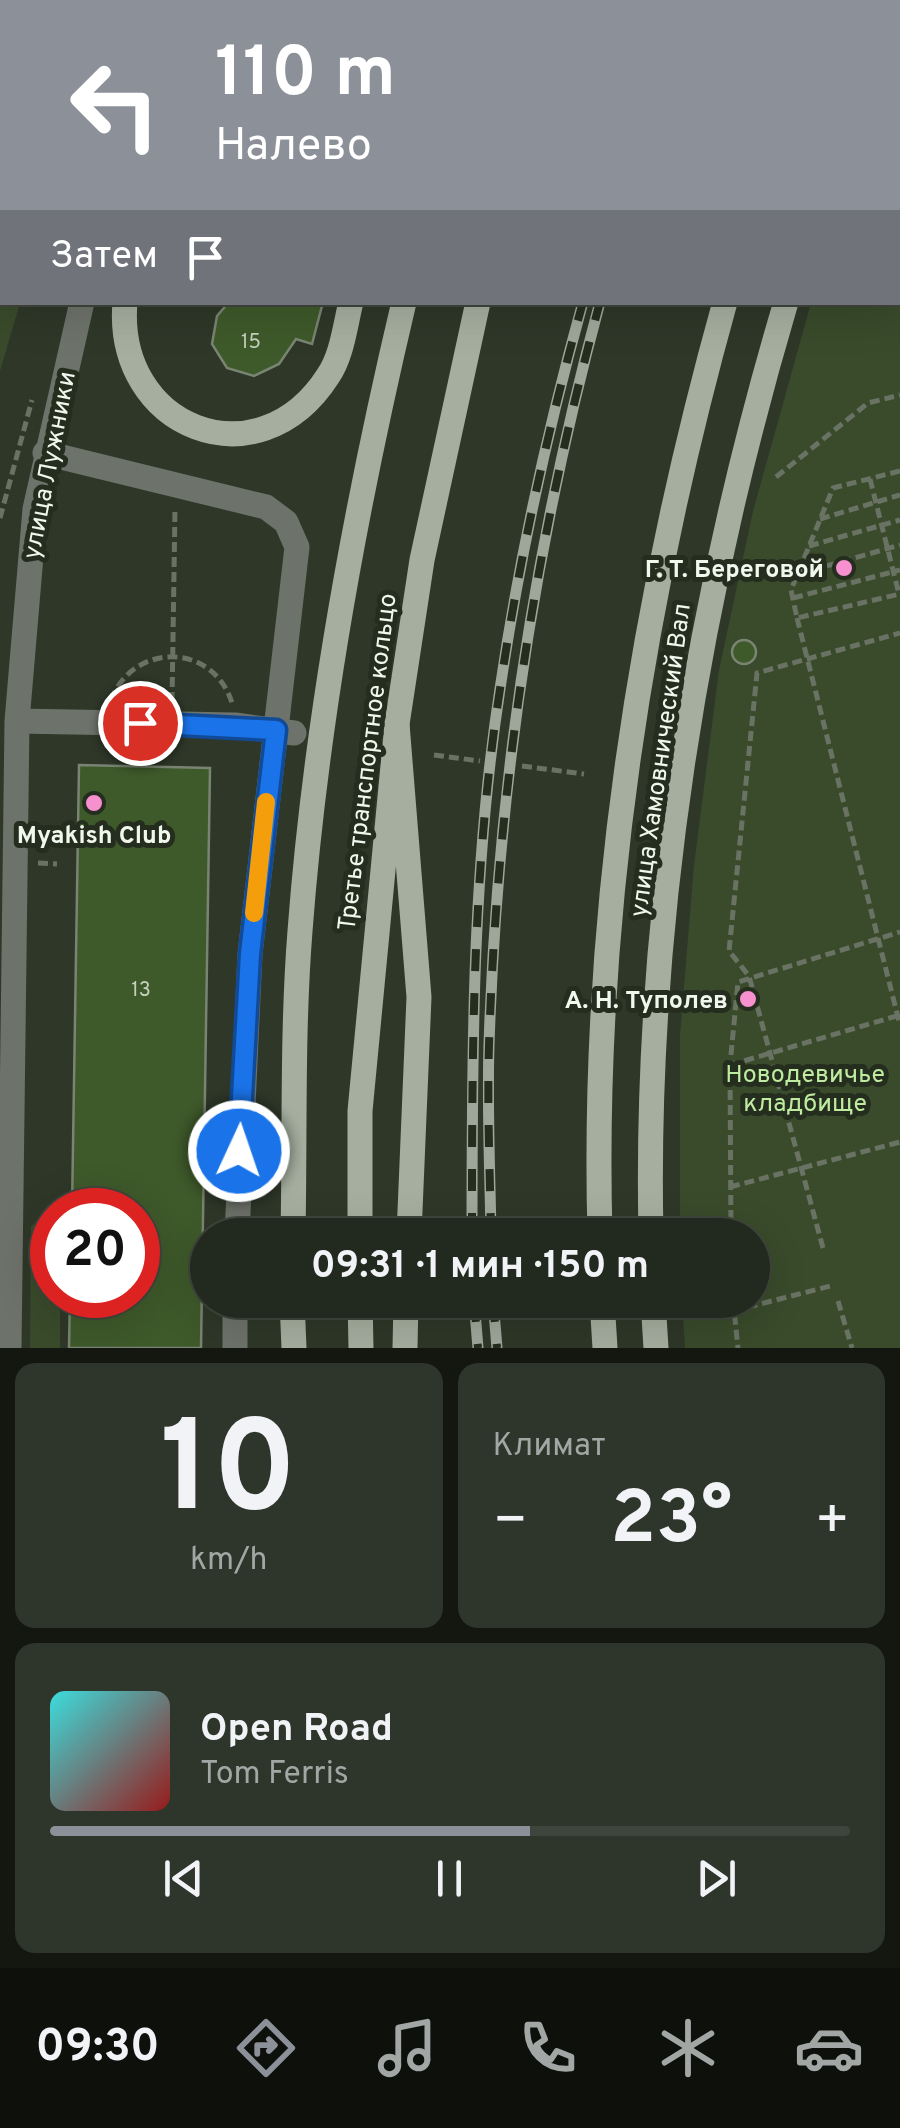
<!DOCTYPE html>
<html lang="ru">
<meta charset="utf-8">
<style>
:root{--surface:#22291e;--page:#2e352b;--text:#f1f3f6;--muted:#a2a6a4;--line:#3f453c;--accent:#8c9099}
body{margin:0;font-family:Overpass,sans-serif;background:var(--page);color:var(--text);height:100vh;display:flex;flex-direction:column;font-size:38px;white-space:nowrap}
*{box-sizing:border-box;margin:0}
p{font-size:32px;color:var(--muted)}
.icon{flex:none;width:55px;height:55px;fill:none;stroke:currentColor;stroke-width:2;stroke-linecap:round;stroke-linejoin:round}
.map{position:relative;height:1348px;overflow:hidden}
.sheet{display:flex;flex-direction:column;gap:15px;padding:15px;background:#131710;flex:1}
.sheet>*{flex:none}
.top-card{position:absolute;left:0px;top:0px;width:900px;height:305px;box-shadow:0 10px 40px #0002,0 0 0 2px var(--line);background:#8c9099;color:#fff;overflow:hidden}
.speed{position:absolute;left:30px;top:1188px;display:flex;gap:20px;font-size:50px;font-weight:700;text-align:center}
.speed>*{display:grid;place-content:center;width:130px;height:130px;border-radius:50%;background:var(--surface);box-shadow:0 10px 40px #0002,0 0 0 2px var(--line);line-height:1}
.speed .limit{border:15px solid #d22;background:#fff;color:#111}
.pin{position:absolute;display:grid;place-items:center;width:85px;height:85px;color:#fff;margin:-42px;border:5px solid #fff;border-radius:50%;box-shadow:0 2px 10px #0007}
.me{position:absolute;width:110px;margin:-55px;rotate:3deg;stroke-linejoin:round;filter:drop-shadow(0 0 8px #0008)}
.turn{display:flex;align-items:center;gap:35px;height:210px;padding:0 50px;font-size:45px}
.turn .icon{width:130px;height:130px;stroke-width:2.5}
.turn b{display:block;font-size:70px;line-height:85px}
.then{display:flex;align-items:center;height:95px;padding:0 50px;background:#0003;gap:20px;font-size:38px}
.big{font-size:75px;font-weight:700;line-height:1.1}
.sheet .card{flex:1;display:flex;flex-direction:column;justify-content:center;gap:15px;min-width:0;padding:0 35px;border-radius:20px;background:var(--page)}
.sheet .dial{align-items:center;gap:0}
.dial b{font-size:130px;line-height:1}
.song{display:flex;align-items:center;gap:30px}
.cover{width:120px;height:120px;border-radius:15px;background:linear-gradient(135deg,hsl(180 70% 55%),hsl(0 70% 35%))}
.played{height:10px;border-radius:5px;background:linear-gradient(90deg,var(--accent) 60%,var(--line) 60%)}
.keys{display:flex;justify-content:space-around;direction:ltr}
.heat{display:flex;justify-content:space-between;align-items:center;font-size:55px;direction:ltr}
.sheet .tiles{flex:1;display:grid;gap:15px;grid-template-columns:1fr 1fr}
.card:last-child{grid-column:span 2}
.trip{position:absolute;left:190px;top:1218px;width:580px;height:100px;border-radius:50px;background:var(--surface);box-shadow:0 10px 40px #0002,0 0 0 2px var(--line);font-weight:700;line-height:100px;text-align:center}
.tab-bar{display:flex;height:160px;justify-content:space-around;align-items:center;background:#0e100c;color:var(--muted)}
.tab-bar .icon{width:70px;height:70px}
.tab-bar .selected{color:var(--accent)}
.tab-bar b{font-size:45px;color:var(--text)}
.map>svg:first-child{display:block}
.green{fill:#394b2b}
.building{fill:#3e592a;stroke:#798472;stroke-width:2.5}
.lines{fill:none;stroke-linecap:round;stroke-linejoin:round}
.path{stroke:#6a7264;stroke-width:5;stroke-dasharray:10 5;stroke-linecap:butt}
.minor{stroke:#6d726a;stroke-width:25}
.major{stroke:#a5ae9f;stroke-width:25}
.rail-casing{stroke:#9fa79b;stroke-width:11}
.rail{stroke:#242d1e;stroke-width:8;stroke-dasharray:22;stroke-linecap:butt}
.major-bridge{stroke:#a5ae9f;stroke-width:25}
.route-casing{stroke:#114b97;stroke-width:25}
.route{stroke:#1a73e8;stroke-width:18}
.slow{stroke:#f59e0b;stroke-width:18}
.poi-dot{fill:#f690cf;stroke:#242d1e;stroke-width:4}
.labels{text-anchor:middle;stroke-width:10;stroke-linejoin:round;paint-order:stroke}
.number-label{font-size:20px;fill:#c4d0bc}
.street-label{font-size:25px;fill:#f1f7ed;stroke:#242d1e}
.poi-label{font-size:25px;font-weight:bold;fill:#f1f7ed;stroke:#242d1e;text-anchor:end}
.park-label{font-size:25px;fill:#bfeba0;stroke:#242d1e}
</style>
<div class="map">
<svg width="900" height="1348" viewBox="0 0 900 1348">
<rect width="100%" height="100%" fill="#2e3728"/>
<!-- green -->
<path class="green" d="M0 0H107L2 2V302L20 303 0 371Z
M900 23V1348H685L682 1300H752V1235H680V1035L694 865 719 670 753 511 811 303 898 302Z
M45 1218 52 1220V1295H60V1348H30L31 1226Z"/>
<!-- building -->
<path class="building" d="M229 302H323L312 344 296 339 279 364 254 376 227 368 212 344 217 316Z
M732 652a12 12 0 1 1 24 0a12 12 0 1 1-24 0Z
M79 765 210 768 201 1348H69L70 1295H138V1210H72Z"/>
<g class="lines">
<!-- path -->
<path class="path" d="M69 2 71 0
M129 2V0
M0 37H2
M898 171 900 174
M900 471 833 488 791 590 797 618 900 594
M776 477 868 403 900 395
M870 479 899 594
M0 518 32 400
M820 519 900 495
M809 546 900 520
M798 574 900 545
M793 598 900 570
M797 618 900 1025
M111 700C133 642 213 642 232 703
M172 702 175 508
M434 755 480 761
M522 766 584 774
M38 863 57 864
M730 1065 900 1015
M730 1187 900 1142
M731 1235 730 1065 738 982 900 932
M823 1248 749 976 729 951 757 673 900 633
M733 1300 738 1348
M838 1301 852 1348
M733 1311 834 1285"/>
<!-- minor -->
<path class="minor" d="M157 2 158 0
M259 2 260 0
M383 2V0
M45 453 266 507 286 522 297 547 250 954 237 1235
M17 721 235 725 294 733
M9 1348 17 721 35 509 82 302
M235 1348V1300"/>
<!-- major -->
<path class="major" d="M214 2 215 0
M431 2V0
M478 2 479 0
M556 2 557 0
M820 2 821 0
M880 2 881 0
M125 302C114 428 258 485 328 376 342 356 345 326 351 302
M409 1235 419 997 397 724 422 560 478 302
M600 1235C591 918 640 607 725 302
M651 1235C644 922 697 602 786 302
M292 1300 294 1348
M360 1300 361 1348
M602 1300 605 1348
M653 1300 656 1348
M405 1348 406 1300"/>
<defs>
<path id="rail" d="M669 2 670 0
M686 2 687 0
M472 1235C472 1053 472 869 500 689 519 559 548 428 583 302
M491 1235C490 1172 487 1108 489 1045 497 794 534 545 600 302
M474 1300 478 1348
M493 1300 497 1348"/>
</defs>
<!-- rail casing -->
<use href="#rail" class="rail-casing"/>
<!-- rail -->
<use href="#rail" class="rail"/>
<!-- major-bridge -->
<path class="major-bridge" d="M293 1235C295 1134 292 1032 300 931 316 719 355 509 404 302
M360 1235V1111L397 724"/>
</g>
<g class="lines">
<defs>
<path id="route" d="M140 723 276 730 250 954 239 1151"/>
</defs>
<!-- route casing -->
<use href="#route" class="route-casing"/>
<!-- route -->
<use href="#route" class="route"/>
<!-- slow -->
<path class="slow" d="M254 913 266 802"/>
</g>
<!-- markers -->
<g class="poi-dot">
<circle cx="844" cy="568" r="10"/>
<circle cx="94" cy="803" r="10"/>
<circle cx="748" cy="999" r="10"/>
</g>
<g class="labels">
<!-- number labels -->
<g class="number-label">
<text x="251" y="348">15</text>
<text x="141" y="996">13</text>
</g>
<!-- street labels -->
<g class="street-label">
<text transform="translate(48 465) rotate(-79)" y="9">улица Лужники</text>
<text transform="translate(659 760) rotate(-82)" y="9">улица Хамовнический Вал</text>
<text transform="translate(366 762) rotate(-83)" y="9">Третье транспортное кольцо</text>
</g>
<!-- poi labels -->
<g class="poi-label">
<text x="824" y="577">Г. Т. Береговой</text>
<text x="94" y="843" text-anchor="middle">Myakish Club</text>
<text x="728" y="1008">А. Н. Туполев</text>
</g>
<!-- park labels -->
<g class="park-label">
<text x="805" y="1082">Новодевичье<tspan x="805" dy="29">кладбище</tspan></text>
</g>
</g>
</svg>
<div class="speed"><div class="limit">20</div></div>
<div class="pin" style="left:140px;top:723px;background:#d93025"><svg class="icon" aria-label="arrive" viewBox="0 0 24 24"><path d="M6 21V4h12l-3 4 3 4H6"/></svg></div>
<svg class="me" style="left:239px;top:1151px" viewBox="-20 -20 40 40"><circle r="17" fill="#1a73e8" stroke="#fff" stroke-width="3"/><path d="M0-11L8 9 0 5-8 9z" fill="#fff"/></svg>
<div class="trip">09:31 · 1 мин · 150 m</div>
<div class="top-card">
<div class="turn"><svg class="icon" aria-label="left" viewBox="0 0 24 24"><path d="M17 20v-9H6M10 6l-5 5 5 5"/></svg><div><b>110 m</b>Налево</div></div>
<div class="then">Затем<svg class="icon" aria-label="arrive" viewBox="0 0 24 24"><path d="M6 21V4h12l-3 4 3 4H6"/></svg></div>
</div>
</div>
<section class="sheet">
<div class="tiles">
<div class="card dial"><b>10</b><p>km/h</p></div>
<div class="card"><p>Климат</p>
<div class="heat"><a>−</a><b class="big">23°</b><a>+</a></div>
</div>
<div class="card">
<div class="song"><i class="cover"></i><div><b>Open Road</b><p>Tom Ferris</p></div></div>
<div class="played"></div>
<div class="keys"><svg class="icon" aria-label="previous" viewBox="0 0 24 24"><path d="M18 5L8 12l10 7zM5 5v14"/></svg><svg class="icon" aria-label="pause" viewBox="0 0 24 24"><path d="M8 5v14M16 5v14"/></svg><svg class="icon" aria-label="next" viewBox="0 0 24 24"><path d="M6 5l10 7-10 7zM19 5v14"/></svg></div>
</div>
</div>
</section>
<nav class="tab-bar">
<b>09:30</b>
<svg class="icon selected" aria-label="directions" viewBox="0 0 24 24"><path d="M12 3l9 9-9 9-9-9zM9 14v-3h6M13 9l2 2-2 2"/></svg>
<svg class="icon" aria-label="music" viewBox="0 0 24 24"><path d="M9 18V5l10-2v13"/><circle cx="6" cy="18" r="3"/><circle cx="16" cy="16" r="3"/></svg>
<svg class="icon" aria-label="phone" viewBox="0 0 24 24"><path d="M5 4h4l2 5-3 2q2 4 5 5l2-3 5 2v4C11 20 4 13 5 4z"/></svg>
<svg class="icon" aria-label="climate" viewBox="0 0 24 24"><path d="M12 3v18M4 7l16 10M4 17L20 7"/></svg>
<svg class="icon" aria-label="car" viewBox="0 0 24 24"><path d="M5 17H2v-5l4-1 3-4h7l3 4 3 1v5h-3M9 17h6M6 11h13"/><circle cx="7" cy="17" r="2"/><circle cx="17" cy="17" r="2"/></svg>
</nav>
